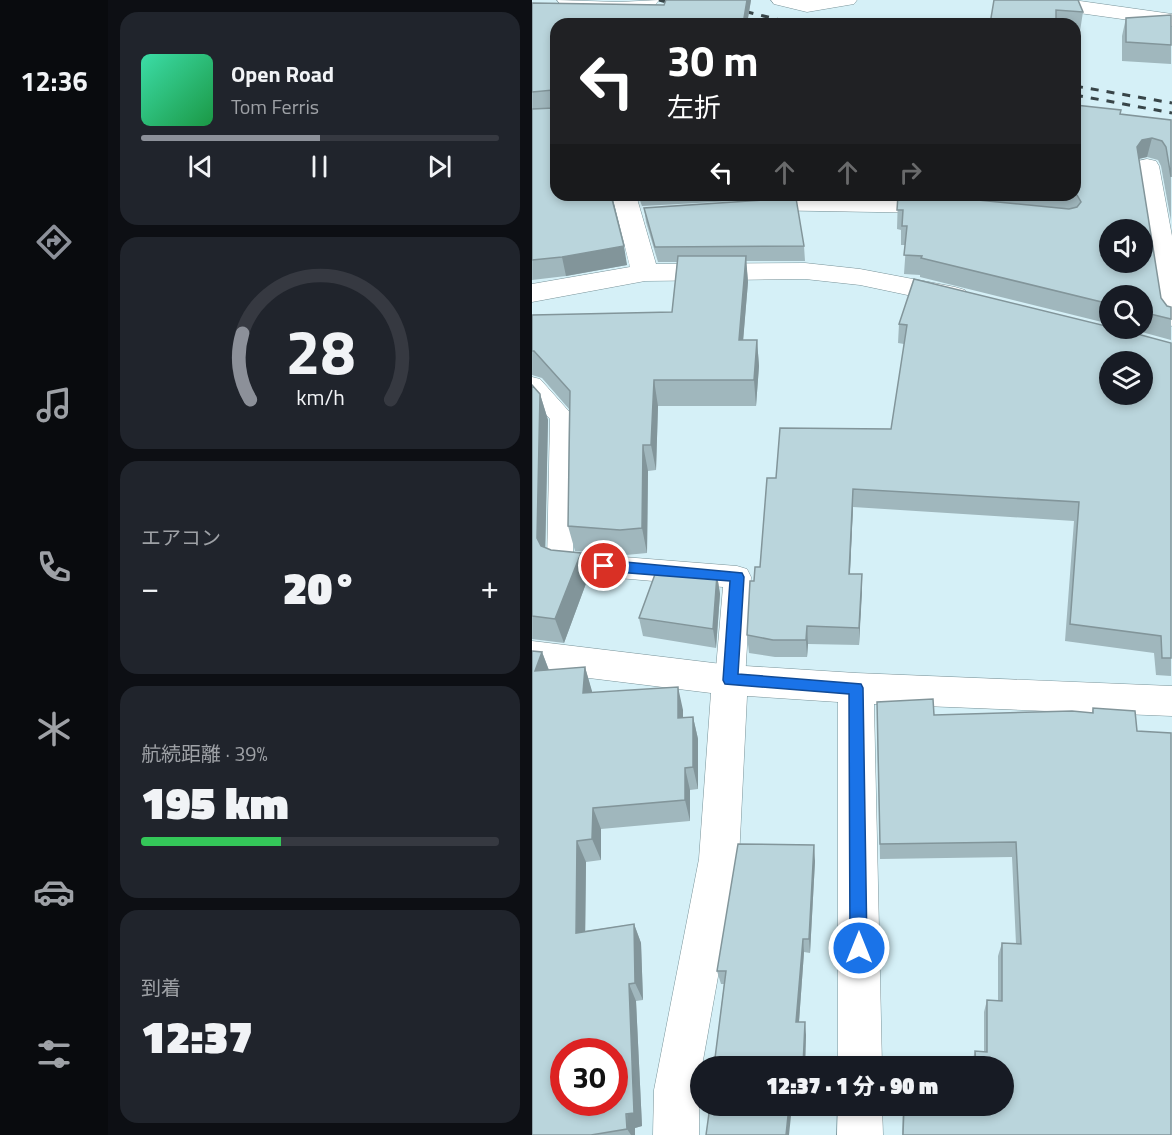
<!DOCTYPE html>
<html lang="ja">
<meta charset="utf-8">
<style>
:root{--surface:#171b24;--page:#20242c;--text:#f1f3f6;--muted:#9ea1a6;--line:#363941;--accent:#8c9099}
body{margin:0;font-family:"Titillium Web","Noto Sans JP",sans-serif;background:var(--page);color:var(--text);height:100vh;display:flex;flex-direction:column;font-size:22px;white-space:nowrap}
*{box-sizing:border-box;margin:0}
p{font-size:20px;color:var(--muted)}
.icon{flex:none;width:33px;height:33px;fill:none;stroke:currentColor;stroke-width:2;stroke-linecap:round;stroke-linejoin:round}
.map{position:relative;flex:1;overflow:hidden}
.drawer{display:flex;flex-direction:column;gap:12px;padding:12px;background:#0d0f14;width:424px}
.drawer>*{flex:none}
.banner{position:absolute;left:18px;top:18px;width:531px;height:183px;border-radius:18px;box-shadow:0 3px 9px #0003;background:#202124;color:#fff;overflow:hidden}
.tools{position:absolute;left:567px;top:219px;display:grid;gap:12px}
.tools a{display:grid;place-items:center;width:54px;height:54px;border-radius:50%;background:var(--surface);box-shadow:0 3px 9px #0003;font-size:30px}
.speed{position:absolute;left:18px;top:1038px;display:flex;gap:12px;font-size:30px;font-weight:700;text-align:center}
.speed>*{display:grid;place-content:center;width:78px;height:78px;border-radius:50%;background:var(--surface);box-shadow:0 3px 9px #0003;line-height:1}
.speed .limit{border:9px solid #d22;background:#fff;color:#111}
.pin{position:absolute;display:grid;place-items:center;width:51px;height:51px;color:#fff;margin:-26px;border:3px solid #fff;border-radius:50%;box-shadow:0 2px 6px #0007}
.me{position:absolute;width:66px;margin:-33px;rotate:0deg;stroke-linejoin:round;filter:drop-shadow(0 0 4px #0008)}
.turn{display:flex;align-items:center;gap:21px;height:126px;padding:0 18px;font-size:27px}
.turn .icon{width:78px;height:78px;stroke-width:2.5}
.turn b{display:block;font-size:42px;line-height:51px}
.lanes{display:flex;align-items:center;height:57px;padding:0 18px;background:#0003;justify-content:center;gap:30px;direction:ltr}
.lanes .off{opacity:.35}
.big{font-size:45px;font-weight:800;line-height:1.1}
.drawer .widget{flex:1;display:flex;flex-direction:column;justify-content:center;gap:9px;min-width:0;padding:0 21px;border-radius:18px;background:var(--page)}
.drawer .dial{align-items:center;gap:0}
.dial svg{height:156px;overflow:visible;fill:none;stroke:var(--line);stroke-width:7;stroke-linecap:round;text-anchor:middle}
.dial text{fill:var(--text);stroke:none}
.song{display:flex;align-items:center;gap:18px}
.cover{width:72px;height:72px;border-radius:9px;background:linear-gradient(135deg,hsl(160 70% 55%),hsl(140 70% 35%))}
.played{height:6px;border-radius:3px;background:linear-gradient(90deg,var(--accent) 50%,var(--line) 50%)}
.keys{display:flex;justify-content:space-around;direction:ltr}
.heat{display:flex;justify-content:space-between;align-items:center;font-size:33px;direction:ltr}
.charge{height:9px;border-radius:4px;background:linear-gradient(90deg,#34c759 39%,var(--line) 0)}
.trip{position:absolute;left:158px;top:1056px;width:324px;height:60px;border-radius:30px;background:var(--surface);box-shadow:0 3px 9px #0003;font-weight:800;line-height:60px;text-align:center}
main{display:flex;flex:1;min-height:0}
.menu{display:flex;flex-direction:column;width:108px;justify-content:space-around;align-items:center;background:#090b0e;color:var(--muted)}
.menu .icon{width:42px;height:42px}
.menu .current{color:var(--accent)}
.menu b{font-size:27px;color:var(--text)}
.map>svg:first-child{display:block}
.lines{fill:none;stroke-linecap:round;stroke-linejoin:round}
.lane-casing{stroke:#799399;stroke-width:1}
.street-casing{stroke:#799399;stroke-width:1}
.lane{fill:#fff;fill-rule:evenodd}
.street{fill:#fff;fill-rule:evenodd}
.rail{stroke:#384548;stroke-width:3;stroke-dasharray:8 8;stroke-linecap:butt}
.wall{fill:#a0b7bd}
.shaded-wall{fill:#82959a}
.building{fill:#bad5dc;stroke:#82959a;stroke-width:1.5;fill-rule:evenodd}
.route{fill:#1a73e8;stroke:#114b97;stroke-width:1.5}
</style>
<main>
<nav class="menu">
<b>12:36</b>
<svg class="icon current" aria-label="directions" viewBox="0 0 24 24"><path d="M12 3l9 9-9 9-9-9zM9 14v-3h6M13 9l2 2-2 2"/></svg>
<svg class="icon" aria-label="music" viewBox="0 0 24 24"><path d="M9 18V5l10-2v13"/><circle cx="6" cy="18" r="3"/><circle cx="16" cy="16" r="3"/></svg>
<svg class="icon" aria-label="phone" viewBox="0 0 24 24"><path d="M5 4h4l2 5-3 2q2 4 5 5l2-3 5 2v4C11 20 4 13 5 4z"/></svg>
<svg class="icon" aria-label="climate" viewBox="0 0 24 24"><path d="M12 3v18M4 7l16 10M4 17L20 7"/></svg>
<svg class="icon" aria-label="car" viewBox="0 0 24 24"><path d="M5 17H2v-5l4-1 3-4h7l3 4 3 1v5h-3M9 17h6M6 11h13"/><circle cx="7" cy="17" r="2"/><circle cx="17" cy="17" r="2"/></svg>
<svg class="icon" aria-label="filters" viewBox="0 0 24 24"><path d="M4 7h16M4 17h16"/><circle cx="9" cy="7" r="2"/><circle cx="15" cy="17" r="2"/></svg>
</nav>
<section class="drawer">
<div class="widget">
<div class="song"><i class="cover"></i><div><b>Open Road</b><p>Tom Ferris</p></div></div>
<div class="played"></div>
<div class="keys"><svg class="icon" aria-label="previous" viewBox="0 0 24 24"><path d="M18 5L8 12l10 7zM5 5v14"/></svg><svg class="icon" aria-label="pause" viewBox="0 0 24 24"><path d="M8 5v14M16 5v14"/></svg><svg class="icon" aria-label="next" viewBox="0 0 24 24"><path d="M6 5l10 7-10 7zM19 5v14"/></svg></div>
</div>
<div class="widget dial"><svg viewBox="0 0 100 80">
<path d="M14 69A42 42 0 1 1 86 69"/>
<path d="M14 69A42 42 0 0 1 10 35" stroke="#8c9099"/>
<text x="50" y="56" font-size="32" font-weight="700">28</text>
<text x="50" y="72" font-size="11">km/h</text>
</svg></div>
<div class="widget"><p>エアコン</p>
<div class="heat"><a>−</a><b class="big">20°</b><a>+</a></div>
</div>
<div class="widget"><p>航続距離 · 39%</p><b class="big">195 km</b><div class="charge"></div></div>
<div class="widget"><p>到着</p><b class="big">12:37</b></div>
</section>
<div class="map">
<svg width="640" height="1135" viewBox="0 0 640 1135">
<rect width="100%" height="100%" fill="#d5f0f7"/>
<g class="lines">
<defs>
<path id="lane" d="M274 198 402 201 409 203 412 207 409 211 402 213 223 210 220 206 223 202Z
M0 377 8 379 42 417 41 553 205 566 215 569 219 577 213 680 208 689 198 692 188 689 183 680 191 587 28 573 18 569 15 562 18 419 0 400Z"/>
<path id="street" d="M25 0 87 2 127 0C111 24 58 11 35 6L28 4Z
M239 0H325L322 4 275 12 242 4Z
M487 0H541L640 14V26L497 6 490 4Z
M615 159 624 161 627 166 640 236V326L630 323 626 317 603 166 606 161Z
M80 195H104L124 264 273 263 328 269 423 287 433 290 437 296 433 302 423 305 328 285 273 279 113 281 0 302V284L98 267Z
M0 641 198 665 324 673 640 686V716L342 704 350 1066H306V702L215 696 207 859 170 1066H168L167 1135H121L122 1090 167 859 179 693 0 671Z
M306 1106H350L351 1135H305Z"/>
</defs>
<!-- lane casing -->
<use href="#lane" class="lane-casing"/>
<!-- street casing -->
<use href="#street" class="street-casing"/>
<!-- lane -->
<use href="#lane" class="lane"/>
<!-- street -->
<use href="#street" class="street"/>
<!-- rail -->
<path class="rail" d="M127 0 150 6
M167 0 264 24
M200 18 223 24
M543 86 640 103
M543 95 640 113"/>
</g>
<!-- wall -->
<path class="wall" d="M134 0H219L215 24H24L95 265 34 276 0 280V3L132 5Z
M462 0 551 12 548 31 543 30V24H458Z
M639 15V64L590 61V36L594 18Z
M543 105 588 114 639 120V221L629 166 626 160 615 157 607 159 629 298 639 319V340L595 328H610V296H578V324L388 277V275L372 274 374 245H369V230L365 229 366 195H543Z
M106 195H306L110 206Z
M112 208 272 246 273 261H214L216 282 211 340H225L227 366 224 406H126L124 470 116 471 115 553 94 555 43 551 36 526 37 409 10 378 0 375V315L140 312 145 262H126L114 222Z
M367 324 639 343V676L624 675 622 653 533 641 542 521 321 507 318 574H330L327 645 276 644 275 657H243L217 653 215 635 222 581 228 567 244 478 359 429 372 344 366 343Z
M0 385 8 394 16 420 13 548 19 550 49 553 56 578 32 643 0 639Z
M185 575 188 594 184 648 111 636 107 618Z
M10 652 17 670 53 667 60 693 151 710V717H161L166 739V789L158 790V821L69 829V860L54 862 53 931 102 924 109 943 111 1000 104 1001 110 1126 103 1128V1135H0Z
M345 702 402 715 560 713 561 708 605 731 639 1135H370L371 1106H471V1066H440V1062L443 1051H452V1012L455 1000 466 1001V956L470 943 484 944 480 857 348 859 345 718Z
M283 861 278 953 272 952 267 1022 274 1035 273 1066H182L192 984H189L185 971Z"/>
<!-- shaded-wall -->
<path class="shaded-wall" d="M215 0H219L215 24H211Z
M620 138 615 157 606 159 605 147 610 140Z
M92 246 95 265 34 276 30 257Z
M214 256 216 282 209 366 207 340Z
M225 340 227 366 224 406 222 380Z
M122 380 126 406 124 470 119 445Z
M8 394 16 420 13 563 5 538Z
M111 445 116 471 115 553 110 528Z
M321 489V507L317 592V574Z
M49 553 56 578 32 643 23 619Z
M330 574V592L327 645V628Z
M185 575 188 594 184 648 181 629Z
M275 626 276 644 275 657 274 640Z
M10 652 19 676 3 671Z
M53 667 60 691 59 716 51 693Z
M146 687 151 710V740L146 718Z
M161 717 166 739V789L161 767Z
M153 768 158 790V821L153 800Z
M61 808 69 829V860L60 839Z
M45 841 54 862 53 951 44 933Z
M282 845 283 861 278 953 277 939Z
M102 924 109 943 111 1000 103 983Z
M271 939 272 952 266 1035 264 1022Z
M97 984 104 1001 110 1126 103 1128V1135H99L95 1129Z
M273 1022 274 1035 273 1066H271Z
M257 1106H260L257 1135H254Z"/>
<!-- building -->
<path class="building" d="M134 0H215L211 24H24V195H79L92 246 30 257 0 260V109L22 108 21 90 0 92V3L132 5Z
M462 0H546L551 12 524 10V24H458Z
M639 15V45L594 42V18Z
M543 105 589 110 588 114 639 120V177L634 147 630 141 620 138 610 140 605 147 629 298 635 306 639 307V319L610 312V296H578V304L389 258 390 256 372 255 375 226H370L371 210H365L366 195H395L537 209 545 207 549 202 545 195 543 194ZM578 230H610V262H578Z
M264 198 272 246 123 247 112 208Z
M146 256H214L207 340H225L222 380H122L119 445H111L110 528 88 530 36 526 38 391 2 351H0V315L140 312Z
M382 279 578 327V328H583L639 343V658H630L629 636 538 624 547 502 321 489 317 574H330L327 628 275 626 274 640H241L215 635 218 581H222L223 567H228L235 478H244L248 428 359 429 375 325 367 324ZM578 362H610V394H578Z
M0 385 8 394 5 538 9 546 19 550 49 553 23 619 0 616Z
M126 566 185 575 181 629 107 618Z
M0 651 10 652 3 671 53 667 51 693 146 687V718L161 717V767L153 768V800L61 808 60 839 45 841 44 933 102 924 103 983 97 984 102 1113 94 1114 95 1129 59 1135H0ZM32 1052H82V1102H32Z
M401 699 402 715 540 711 561 713V708L603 711 605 731 639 733V1135H371L372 1106H471V1066H444L443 1051 455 1052V1000L470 1001V943L489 944 484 842 348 844 345 702Z
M206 844 282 845 277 939H271L264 1022H273L271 1066H182L194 971H185Z
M178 1106H257L254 1135H174Z"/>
<!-- route -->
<path class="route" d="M72 560 210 573 212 577 206 674 329 684 331 688 335 948 333 954 327 957 320 954 318 948 317 694 193 684 191 680 198 581 72 571 65 566Z"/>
</svg>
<div class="tools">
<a><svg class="icon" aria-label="sound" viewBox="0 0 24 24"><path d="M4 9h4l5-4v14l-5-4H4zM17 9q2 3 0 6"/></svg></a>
<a><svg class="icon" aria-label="search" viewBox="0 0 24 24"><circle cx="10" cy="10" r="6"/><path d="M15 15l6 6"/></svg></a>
<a><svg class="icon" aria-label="layers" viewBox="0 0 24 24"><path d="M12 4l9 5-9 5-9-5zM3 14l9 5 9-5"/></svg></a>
</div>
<div class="speed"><div class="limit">30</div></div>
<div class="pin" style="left:72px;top:566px;background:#d93025"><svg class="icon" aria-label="arrive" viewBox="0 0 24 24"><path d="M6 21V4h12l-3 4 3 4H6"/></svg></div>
<svg class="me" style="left:327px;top:948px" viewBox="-20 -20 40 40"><circle r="17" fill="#1a73e8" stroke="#fff" stroke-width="3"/><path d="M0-11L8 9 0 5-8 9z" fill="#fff"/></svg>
<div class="trip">12:37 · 1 分 · 90 m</div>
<div class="banner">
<div class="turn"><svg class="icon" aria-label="left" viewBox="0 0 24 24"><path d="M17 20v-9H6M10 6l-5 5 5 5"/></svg><div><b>30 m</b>左折</div></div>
<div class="lanes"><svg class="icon" aria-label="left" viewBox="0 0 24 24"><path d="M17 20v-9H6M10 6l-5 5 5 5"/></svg><svg class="icon off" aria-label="ahead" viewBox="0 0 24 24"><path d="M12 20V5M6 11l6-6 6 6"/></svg><svg class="icon off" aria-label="ahead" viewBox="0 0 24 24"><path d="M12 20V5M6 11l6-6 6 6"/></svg><svg class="icon off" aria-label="right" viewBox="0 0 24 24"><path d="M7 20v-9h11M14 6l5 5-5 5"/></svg></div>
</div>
</div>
</main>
